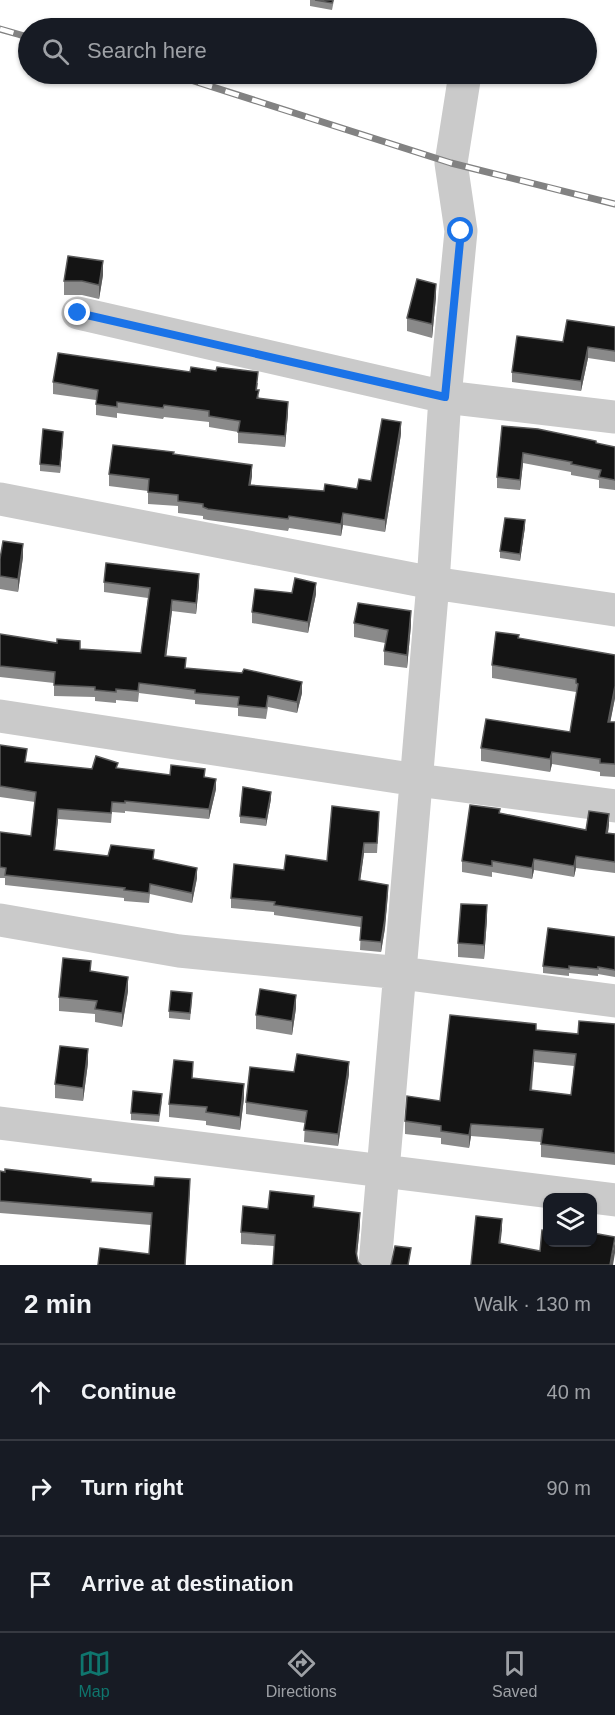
<!DOCTYPE html>
<meta charset="utf-8">
<style>
:root{--surface:#171b24;--page:#242831;--text:#f1f3f6;--muted:#9ea1a6;--line:#363941;--accent:#0f766e}
body{margin:0;font-family:Helvetica,sans-serif;background:var(--page);color:var(--text)}
.controls{position:absolute;right:18px;bottom:18px;display:grid;overflow:hidden;border-radius:12px;box-shadow:0 2px 4px #0004}
.controls button{width:54px;height:54px;display:grid;place-items:center;padding:0;border:0;border-bottom:2px solid var(--line);background:var(--surface);color:var(--text);font:30px sans-serif}
.stop{position:absolute;width:18px;height:18px;margin:-14px;border:4px solid #1a73e8;border-radius:50%;background:#fff}
.stop.end{background:#1a73e8;border-color:#fff;box-shadow:0 2px 6px #0008}
.list{margin:0;padding:0;list-style:none}
h2{display:flex;justify-content:space-between;align-items:center;height:78px;margin:0;padding:0 24px;font-size:26px}
h2 small{font-size:20px;font-weight:400;color:var(--muted)}
.list li{display:grid;grid-template-columns:39px 1fr auto;gap:18px;align-items:center;box-sizing:border-box;height:96px;padding:0 24px;border-top:2px solid var(--line)}
.list b{display:block;font-size:22px;white-space:nowrap}
.list em{font-size:20px;font-style:normal;color:var(--muted)}
.icon{flex:none;width:33px;height:33px;fill:none;stroke:currentColor;stroke-width:2;stroke-linecap:round;stroke-linejoin:round}
.map{position:relative;flex:none;width:615px;height:1265px;overflow:hidden}
.search{position:absolute;background:var(--surface);box-shadow:0 2px 4px #0004;left:18px;right:18px;top:18px;height:66px;display:flex;align-items:center;gap:15px;box-sizing:border-box;padding:0 21px;border-radius:33px;color:var(--muted);font-size:22px}
.sheet{height:366px;background:var(--surface)}
nav{display:flex;justify-content:space-around;align-items:center;box-sizing:border-box;height:84px;border-top:2px solid var(--line);background:var(--surface);font-size:16px;color:var(--muted)}
nav a{display:grid;justify-items:center;gap:3px}
nav .on{color:var(--accent)}
.map>svg:first-child{display:block}
.lines{fill:none;stroke-linecap:round;stroke-linejoin:round}
.minor{stroke:#cacaca;stroke-width:33}
.rail-casing{stroke:#828282;stroke-width:7}
.rail{stroke:#fff;stroke-width:4.5;stroke-dasharray:14;stroke-linecap:butt}
.wall{fill:#8a8a8a;fill-rule:evenodd}
.shaded-wall{fill:#5a5a5a}
.building{fill:#141414;stroke:#5a5a5a;stroke-width:1.5;fill-rule:evenodd}
.route{stroke:#1a73e8;stroke-width:8}
</style>
<div class="map">
<svg width="615" height="1265" viewBox="0 0 615 1265">
<rect width="100%" height="100%" fill="#fff"/>
<g class="lines">
<path class="minor" d="M78,313L445,397L615,417
M0,499L433,583L615,610
M0,716L417,780L615,806
M0,920L179,951L401,973L615,1001
M0,1123L615,1200
M375,1265L433,583L445,397L461,231L451,163L465,74"/>
<defs>
<path id="rail" d="M0,29L28,37
M172,74L451,163L615,204"/>
</defs>
<use href="#rail" class="rail-casing"/>
<use href="#rail" class="rail"/>
</g>
<path class="wall" d="M310,0H334L332,10L310,6Z
M103,275L99,299L82,295H64V281Z
M436,297L432,338L407,331V318Z
M615,327V362L588,358L581,391L512,382V372Z
M53,382L258,383L257,390L259,398L288,413L285,447L238,443V432L209,427V422L164,417L163,419L117,413V418L96,415V400L53,394Z
M502,426L615,447V490L599,488V480L571,475V472L523,463L520,490L497,488V477Z
M401,434L385,532L343,525L341,536L289,528L288,531L208,520L203,519V516L178,513V506L148,504V491L109,486V474L173,454L252,476L250,485L324,491L357,489L371,481Z
M63,439L60,473L40,471V464Z
M525,527L520,561L500,558V551Z
M23,557L18,592L0,589V559Z
M104,582L199,585L196,614L172,611L166,656L186,668L302,693L297,713L268,707L266,719L238,716V708L195,704V700L139,693L138,702L116,700V703L95,701V697L54,696V683L0,677V634L80,649L141,653L148,598L104,592Z
M292,593L316,594L308,633L252,623V612Z
M354,623L411,625L407,668L384,665V651L385,643L354,637Z
M519,638L615,655V698L610,722H615V777L600,776V772L552,764L550,772L481,761V748L570,732L576,696V692L492,678V665Z
M0,745L26,762L92,769L118,768L170,775L205,777L216,789L209,819L125,811V813L112,812L111,823L58,819L55,850L108,856L154,859L197,878L192,903L150,894L149,903L124,901V898L5,885V878H0V832L31,836L35,802L0,797Z
M271,799L266,826L240,823V816Z
M500,813L586,830L609,825L608,833L615,834V873L576,868L574,877L534,870L532,879L492,872V877L462,872V861Z
M379,822L377,853H364L360,880L388,895L385,928L381,952L360,950L361,927L274,915V912L231,908V898L284,870L327,861Z
M487,919L484,959L458,957V943Z
M615,937V977L598,974V976L569,973V976L543,973V966Z
M91,971L128,991L122,1027L95,1022V1014L59,1011V997Z
M192,1000L190,1020L169,1018V1011Z
M296,1008L292,1035L256,1029V1015Z
M615,1024V1165L541,1157V1142L471,1136L469,1148L441,1144V1138L405,1134V1121L440,1101L536,1030L578,1034ZM534,1062L574,1066L571,1095L532,1090Z
M88,1063L83,1101L55,1098V1084Z
M294,1072L349,1074L338,1146L304,1142L305,1123L246,1114V1102Z
M193,1078L244,1098L240,1130L206,1125V1121L169,1117V1104Z
M162,1101L159,1122L131,1120V1113Z
M0,1171L91,1182L190,1191L185,1265H98L149,1254L151,1225L0,1213Z
M314,1207L360,1225L357,1256L358,1262L274,1246L241,1244V1232L268,1209Z"/>
<path class="shaded-wall" d="M103,261V275L99,299V285Z
M436,284V297L432,338V324Z
M588,347V358L581,391V381Z
M288,402V413L285,447V436Z
M401,422V434L385,532V520Z
M63,432V439L60,473V466Z
M523,453V463L520,490V480Z
M252,465V476L249,497V485Z
M343,513V525L341,536V524Z
M525,520V527L520,561V554Z
M23,544V557L18,592V579Z
M199,574V585L196,614V603Z
M316,583V594L308,633V622Z
M172,600V611L165,667V656Z
M411,611V625L407,668V655Z
M302,682V693L297,713V702Z
M615,686V698L608,734V722Z
M552,752V764L550,772V759Z
M216,779V789L209,819V809Z
M271,792V799L266,826V819Z
M58,809V819L54,861V850Z
M609,814V825L606,844V833Z
M364,843V853L359,890V880Z
M576,856V868L574,877V866Z
M534,859V870L532,879V868Z
M197,868V878L192,903V893Z
M388,885L385,928L381,952V942Z
M487,905V919L484,959V945Z
M128,977V991L122,1027V1013Z
M296,995V1008L292,1035V1021Z
M88,1049V1063L83,1101V1088Z
M534,1050V1062L530,1102V1090Z
M349,1062V1074L338,1146V1134Z
M244,1084V1098L240,1130V1117Z
M471,1124V1136L469,1148V1135Z
M360,1213V1225L356,1264V1252Z
M502,1219V1230L499,1255V1243Z
M615,1241V1253L613,1265H610Z"/>
<path class="building" d="M315,0H333L332,3Z
M68,256L103,261L99,285L82,281H64Z
M417,279L436,284L432,324L407,318Z
M567,320L615,327V351L588,347L581,381L512,372L517,336L563,342Z
M58,353L190,372L191,367L216,371L217,367L258,372L256,390H259L257,398L288,402L285,436L238,432L240,421L209,416V411L164,405L163,408L117,402V407L96,404L98,390L53,382Z
M382,419L401,422L385,520L343,513L341,524L289,516L288,519L208,509L203,507V504L178,501V495L148,492L149,479L109,474L113,445L174,452L173,454L252,465L249,485L324,491L325,484L357,489L359,479L371,481Z
M502,426L538,429L596,441V443L615,447V480L599,477L601,470L571,464L572,462L523,453L520,480L497,477Z
M43,429L63,432L60,466L40,464Z
M505,518L525,520L520,554L500,551Z
M3,541L23,544L18,579L0,576V559Z
M106,563L199,574L196,603L172,600L165,656L186,658L185,668L242,673L244,669L302,682L297,702L268,696L266,708L238,705L239,697L195,693V690L139,683L138,691L116,689V692L95,690V687L54,685L55,672L0,666V634L57,643V639L80,641V649L141,653L150,588L104,582Z
M295,578L316,583L308,622L252,612L255,589L292,593Z
M358,603L411,611L407,655L384,651L388,630L354,623Z
M496,632L519,635L518,638L615,655V686L608,722H615V764L600,763V759L552,752L550,759L481,748L486,719L570,732L578,684L576,683V679L492,665Z
M0,745L27,749L25,762L92,769L96,756L118,763L116,768L170,775L171,765L205,769L204,777L216,779L209,809L125,801V803L112,802L111,813L58,809L54,850L108,856L111,845L154,850L153,859L197,868L192,893L150,884L149,893L124,890L125,888L5,875L6,868L0,867V832L31,836L36,792L0,786Z
M243,787L271,792L266,819L240,816Z
M470,805L500,809L499,813L586,830L589,811L609,814L606,833L615,834V862L576,856L574,866L534,859L532,868L492,861V866L462,861Z
M332,806L379,812L377,843H364L359,880L388,885L385,918L381,942L360,940L362,917L274,905L275,902L231,898L234,864L284,870L286,855L327,861Z
M461,904L487,905L484,945L458,943Z
M548,928L615,937V970L598,967V969L569,966V969L543,966Z
M63,958L91,961L90,971L128,977L122,1013L95,1009L97,1001L59,997Z
M260,989L296,995L292,1021L256,1015Z
M171,991L192,993L190,1013L169,1011Z
M450,1015L536,1024V1030L578,1034L579,1021L615,1024V1153L541,1144L543,1129L471,1124L469,1135L441,1131V1126L405,1121L407,1096L440,1101ZM534,1050L576,1054L571,1095L530,1090Z
M60,1046L88,1049L83,1088L55,1084Z
M297,1054L349,1062L338,1134L304,1130L307,1111L246,1102L250,1067L294,1072Z
M174,1060L193,1062L192,1078L244,1084L240,1117L206,1112L207,1107L169,1104Z
M133,1091L162,1094L159,1115L131,1113Z
M5,1169L91,1179V1182L154,1186L155,1177L190,1179L185,1265H98L100,1248L149,1254L152,1213L0,1201V1171L5,1172Z
M270,1191L314,1196L313,1207L360,1213L356,1252L358,1262L361,1265H273L275,1235L241,1232L243,1206L268,1209Z
M476,1216L502,1219L499,1243L540,1251L542,1230L548,1231V1242H592V1233L615,1237L610,1265H471Z
M395,1246L411,1248L408,1265H391Z"/>
<g class="lines">
<path class="route" d="M78,313L445,397L461,231"/>
</g>
</svg>
<div class="controls">
<button><svg class="icon" aria-label="layers" viewBox="0 0 24 24"><path d="M12 4l9 5-9 5-9-5zM3 14l9 5 9-5"/></svg></button>
</div>
<div class="stop" style="left:461px;top:231px"></div>
<div class="stop end" style="left:78px;top:313px"></div>
<div class="search"><svg class="icon" aria-label="search" viewBox="0 0 24 24"><circle cx="10" cy="10" r="6"/><path d="M15 15l6 6"/></svg>Search here</div>
</div>
<section class="sheet">
<h2>2 min<small>Walk · 130 m</small></h2>
<ul class="list">
<li><svg class="icon" aria-label="ahead" viewBox="0 0 24 24"><path d="M12 20V5M6 11l6-6 6 6"/></svg><div><b>Continue</b></div><em>40 m</em></li>
<li><svg class="icon" aria-label="right" viewBox="0 0 24 24"><path d="M7 20v-9h11M14 6l5 5-5 5"/></svg><div><b>Turn right</b></div><em>90 m</em></li>
<li><svg class="icon" aria-label="arrive" viewBox="0 0 24 24"><path d="M6 21V4h12l-3 4 3 4H6"/></svg><div><b>Arrive at destination</b></div></li>
</ul>
</section>
<nav>
<a class="on"><svg class="icon" aria-label="map" viewBox="0 0 24 24"><path d="M3 6l6-2 6 2 6-2v14l-6 2-6-2-6 2zM9 4v14M15 6v14"/></svg>Map</a>
<a><svg class="icon" aria-label="directions" viewBox="0 0 24 24"><path d="M12 3l9 9-9 9-9-9zM9 14v-3h6M13 9l2 2-2 2"/></svg>Directions</a>
<a><svg class="icon" aria-label="saved" viewBox="0 0 24 24"><path d="M7 4h10v16l-5-4-5 4z"/></svg>Saved</a>
</nav>
